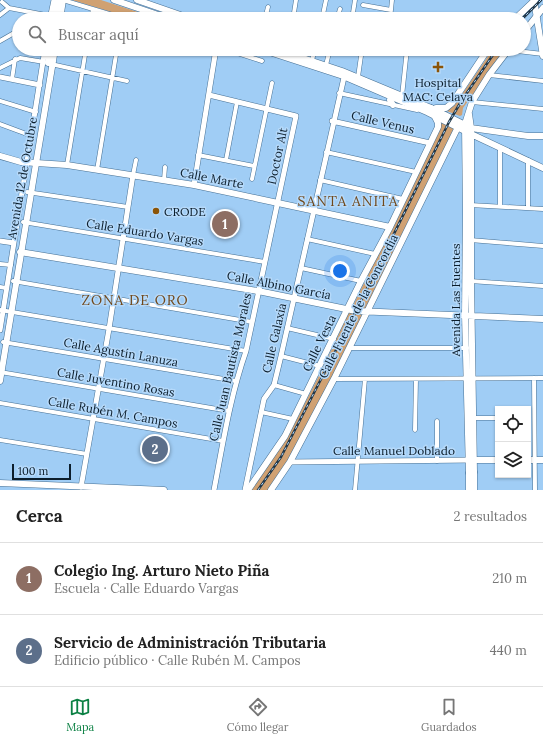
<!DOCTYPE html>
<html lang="es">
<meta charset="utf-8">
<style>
:root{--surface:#fff;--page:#f2f2f2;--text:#222;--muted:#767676;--line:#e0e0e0;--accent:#0b8043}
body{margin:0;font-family:Lora,serif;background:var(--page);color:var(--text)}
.controls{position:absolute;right:12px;bottom:12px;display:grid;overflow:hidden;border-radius:0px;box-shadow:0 1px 3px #0004}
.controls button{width:36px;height:36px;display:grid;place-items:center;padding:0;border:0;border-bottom:1px solid var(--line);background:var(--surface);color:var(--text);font:20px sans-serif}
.scale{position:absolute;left:12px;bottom:10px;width:59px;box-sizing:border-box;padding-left:4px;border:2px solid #0c1e2c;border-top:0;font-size:11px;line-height:14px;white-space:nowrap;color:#0c1e2c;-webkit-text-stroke:3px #b5d9fa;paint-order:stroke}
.you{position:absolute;left:340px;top:271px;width:14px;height:14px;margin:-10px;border:3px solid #fff;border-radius:50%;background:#1a73e8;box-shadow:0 0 0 6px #1a73e833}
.badge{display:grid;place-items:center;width:26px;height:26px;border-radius:50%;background:var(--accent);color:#fff;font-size:13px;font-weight:700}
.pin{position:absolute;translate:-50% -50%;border:2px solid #fff;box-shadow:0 1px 4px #0006}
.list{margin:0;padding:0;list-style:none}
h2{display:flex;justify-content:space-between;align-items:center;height:52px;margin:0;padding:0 16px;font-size:17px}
h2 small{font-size:13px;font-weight:400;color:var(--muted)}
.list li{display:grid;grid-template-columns:26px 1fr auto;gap:12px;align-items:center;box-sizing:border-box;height:72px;padding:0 16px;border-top:1px solid var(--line)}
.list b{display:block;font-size:15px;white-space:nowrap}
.list p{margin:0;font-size:13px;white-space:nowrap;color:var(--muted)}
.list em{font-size:13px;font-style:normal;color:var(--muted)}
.icon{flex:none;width:22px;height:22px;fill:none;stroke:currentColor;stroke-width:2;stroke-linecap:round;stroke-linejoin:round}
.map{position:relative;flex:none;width:543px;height:490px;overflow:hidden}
.search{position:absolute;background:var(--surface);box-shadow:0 1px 3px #0004;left:12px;right:12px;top:12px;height:44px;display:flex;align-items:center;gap:10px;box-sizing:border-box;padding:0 14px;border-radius:22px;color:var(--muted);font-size:15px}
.sheet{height:196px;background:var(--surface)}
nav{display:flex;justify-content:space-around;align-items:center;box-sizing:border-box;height:56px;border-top:1px solid var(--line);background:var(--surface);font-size:11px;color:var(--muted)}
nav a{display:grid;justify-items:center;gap:2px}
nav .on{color:var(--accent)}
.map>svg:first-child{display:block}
.green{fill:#d0a172}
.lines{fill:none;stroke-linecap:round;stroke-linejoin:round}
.minor-casing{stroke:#467094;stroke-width:5}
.tertiary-casing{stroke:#467094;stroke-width:6}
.secondary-casing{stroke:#467094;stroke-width:7}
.primary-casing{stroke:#467094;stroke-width:7}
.minor{stroke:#fff;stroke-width:4}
.tertiary{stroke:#fff;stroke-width:5}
.secondary{stroke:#fff;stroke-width:6}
.primary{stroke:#fff;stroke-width:6}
.rail-casing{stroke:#213748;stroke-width:2.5}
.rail{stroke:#b5d9fa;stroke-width:1;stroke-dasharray:3;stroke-linecap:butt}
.poi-dot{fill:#8b5407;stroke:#b5d9fa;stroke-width:1.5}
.labels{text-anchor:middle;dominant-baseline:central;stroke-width:3;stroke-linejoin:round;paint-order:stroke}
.poi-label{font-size:12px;fill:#0c1e2c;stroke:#b5d9fa}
.street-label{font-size:12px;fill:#0c1e2c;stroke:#b5d9fa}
.quarter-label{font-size:14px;letter-spacing:1px;fill:#70481b;stroke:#b5d9fa}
</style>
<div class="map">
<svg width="543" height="490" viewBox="0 0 543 490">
<rect width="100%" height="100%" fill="#a0cdf5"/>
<path class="green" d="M72,0H101L141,13L142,15L140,19H134Z
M493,49H506L463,108L462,115L460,116L444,110L454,106Z
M442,122L455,129L367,309L352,308Z
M349,312L366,314L288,462L269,490H250L288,436L324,366Z"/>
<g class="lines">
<defs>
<path id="minor" d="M63,0L126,19
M2,2L9,8L51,16
M363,5L391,10
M0,15L9,8
M322,16L334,19
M91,19L93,9
M145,19L147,11
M265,19L268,7
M293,19L296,0
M322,19L326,0
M337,19L340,9
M352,19L355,0
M390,19L392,0
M0,41L14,33L19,34
M225,49L262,61
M508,50L543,54
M312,60L315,49
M51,64L127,81
M326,65L330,49
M0,68L20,58L44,62
M489,75L543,81
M358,77L362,49
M12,79L15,59
M339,93L417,110
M402,96L407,49
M0,101L36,112
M472,102L543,109
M0,124L32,136
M500,148V206
M326,152L416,172
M198,155L254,166
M226,160L237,102
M528,160V208
M67,165L86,49
M97,170L117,49
M133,175L136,160
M252,179L272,83
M164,180L165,167
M320,180L403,199
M27,192L128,207
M470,205L543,209
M23,222L265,262
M307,239L375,254
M470,240L543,246
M0,264L11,265
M301,268L361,281
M13,281L252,322
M470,281L543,286
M0,287L6,288
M0,310L246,351
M287,328L334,339
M3,342L236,381
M349,348H467
M281,356L320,366
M0,372L229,411
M534,378L535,490
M334,379L543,378
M274,385L306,394
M0,403L223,441
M261,412L293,419
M472,418H498
M437,421V461
M415,430L416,379
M0,440L87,454
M355,490L365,379"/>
<path id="tertiary" d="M50,19L54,0
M0,77L40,85
M209,95L296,116L246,351C230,397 223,443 214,490
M332,121L430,143
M194,185L216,49
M0,241L14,243
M0,330L45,49
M290,462L473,460
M81,487L109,329L133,175
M245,490L264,399L274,385L281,356L345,73"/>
<path id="secondary" d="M515,19L535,0
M524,32L543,8
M393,105L390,100L394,94
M431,108L471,128L528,136H543
M436,108H446L452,103L488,49
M469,114L471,128V281L474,472
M471,134L543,168
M0,156L21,162L67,165L194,185L390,227
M20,252L258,291L356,311L543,319
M474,460H498
M528,460H543
M469,473L465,315L466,214L465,124L472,102L489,75L509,49
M0,483L164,490
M248,490L285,436L361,281L390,227L438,127V123L434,115
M271,490L290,462L334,379L458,127"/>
<path id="primary" d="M114,0L170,19
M137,0L192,19
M534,0L543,56
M55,19L58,0
M60,19L63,0
M260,49L343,76L427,112L471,134
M276,49L342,71L431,108
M48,63L50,49
M0,381L55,49
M474,472V490
M469,473V490"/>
</defs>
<use href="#minor" class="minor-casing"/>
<use href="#tertiary" class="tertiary-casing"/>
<use href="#secondary" class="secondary-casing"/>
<use href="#primary" class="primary-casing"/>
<use href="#minor" class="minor"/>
<use href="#tertiary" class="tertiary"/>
<use href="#secondary" class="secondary"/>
<use href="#primary" class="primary"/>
<defs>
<path id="rail" d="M522,19L541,0
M258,490L281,457L356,311L449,122L462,100L497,49"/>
</defs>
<use href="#rail" class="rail-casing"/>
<use href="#rail" class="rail"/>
</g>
<g class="poi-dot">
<path d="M436 61h4v4h4v4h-4v4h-4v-4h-4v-4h4z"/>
<circle cx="156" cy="211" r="4"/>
</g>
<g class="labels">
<g class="poi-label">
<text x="438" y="82">Hospital<tspan x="438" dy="14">MAC: Celaya</tspan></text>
<text x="164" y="211" text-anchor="start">CRODE</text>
</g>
<g class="street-label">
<text transform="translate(383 122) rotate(13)">Calle Venus</text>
<text transform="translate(277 156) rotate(-78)">Doctor Alt</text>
<text transform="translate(22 178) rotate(-80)">Avenida 12 de Octubre</text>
<text transform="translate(212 178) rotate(11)">Calle Marte</text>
<text transform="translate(145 232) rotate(9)">Calle Eduardo Vargas</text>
<text transform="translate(279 285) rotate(11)">Calle Albino García</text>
<text transform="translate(455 300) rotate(-90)">Avenida Las Fuentes</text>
<text transform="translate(358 306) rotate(-63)">Calle Fuente de la Concordia</text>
<text transform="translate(274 338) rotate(-77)">Calle Galaxia</text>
<text transform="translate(319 343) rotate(-64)">Calle Vesta</text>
<text transform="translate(121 352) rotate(10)">Calle Agustín Lanuza</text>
<text transform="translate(230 367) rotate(-77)">Calle Juan Bautista Morales</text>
<text transform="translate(116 382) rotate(10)">Calle Juventino Rosas</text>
<text transform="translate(113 412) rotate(10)">Calle Rubén M. Campos</text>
<text x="394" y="450">Calle Manuel Doblado</text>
</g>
<g class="quarter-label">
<text x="348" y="201">SANTA ANITA</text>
<text x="135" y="300">ZONA DE ORO</text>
</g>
</g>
</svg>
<div class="controls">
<button><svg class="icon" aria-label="locate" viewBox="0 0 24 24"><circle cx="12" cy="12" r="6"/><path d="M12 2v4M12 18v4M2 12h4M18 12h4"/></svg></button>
<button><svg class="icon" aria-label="layers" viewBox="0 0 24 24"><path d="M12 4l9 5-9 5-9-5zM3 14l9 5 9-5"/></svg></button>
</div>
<div class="scale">100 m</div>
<div class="you"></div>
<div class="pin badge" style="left:225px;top:224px;background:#8d6e63">1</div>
<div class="pin badge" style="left:155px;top:449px;background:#5c6f8a">2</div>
<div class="search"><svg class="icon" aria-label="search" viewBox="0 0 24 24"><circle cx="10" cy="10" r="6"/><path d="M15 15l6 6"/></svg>Buscar aquí</div>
</div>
<section class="sheet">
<h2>Cerca<small>2 resultados</small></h2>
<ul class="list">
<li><span class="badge" style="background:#8d6e63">1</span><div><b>Colegio Ing. Arturo Nieto Piña</b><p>Escuela · Calle Eduardo Vargas</p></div><em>210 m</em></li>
<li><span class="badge" style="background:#5c6f8a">2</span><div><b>Servicio de Administración Tributaria</b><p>Edificio público · Calle Rubén M. Campos</p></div><em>440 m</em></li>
</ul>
</section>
<nav>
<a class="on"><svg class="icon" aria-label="map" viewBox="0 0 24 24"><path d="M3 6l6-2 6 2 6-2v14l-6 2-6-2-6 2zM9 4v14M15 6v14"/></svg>Mapa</a>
<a><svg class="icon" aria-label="directions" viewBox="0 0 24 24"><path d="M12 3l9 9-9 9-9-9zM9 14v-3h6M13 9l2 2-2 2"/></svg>Cómo llegar</a>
<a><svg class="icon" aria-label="saved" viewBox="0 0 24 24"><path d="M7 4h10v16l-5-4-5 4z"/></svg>Guardados</a>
</nav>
